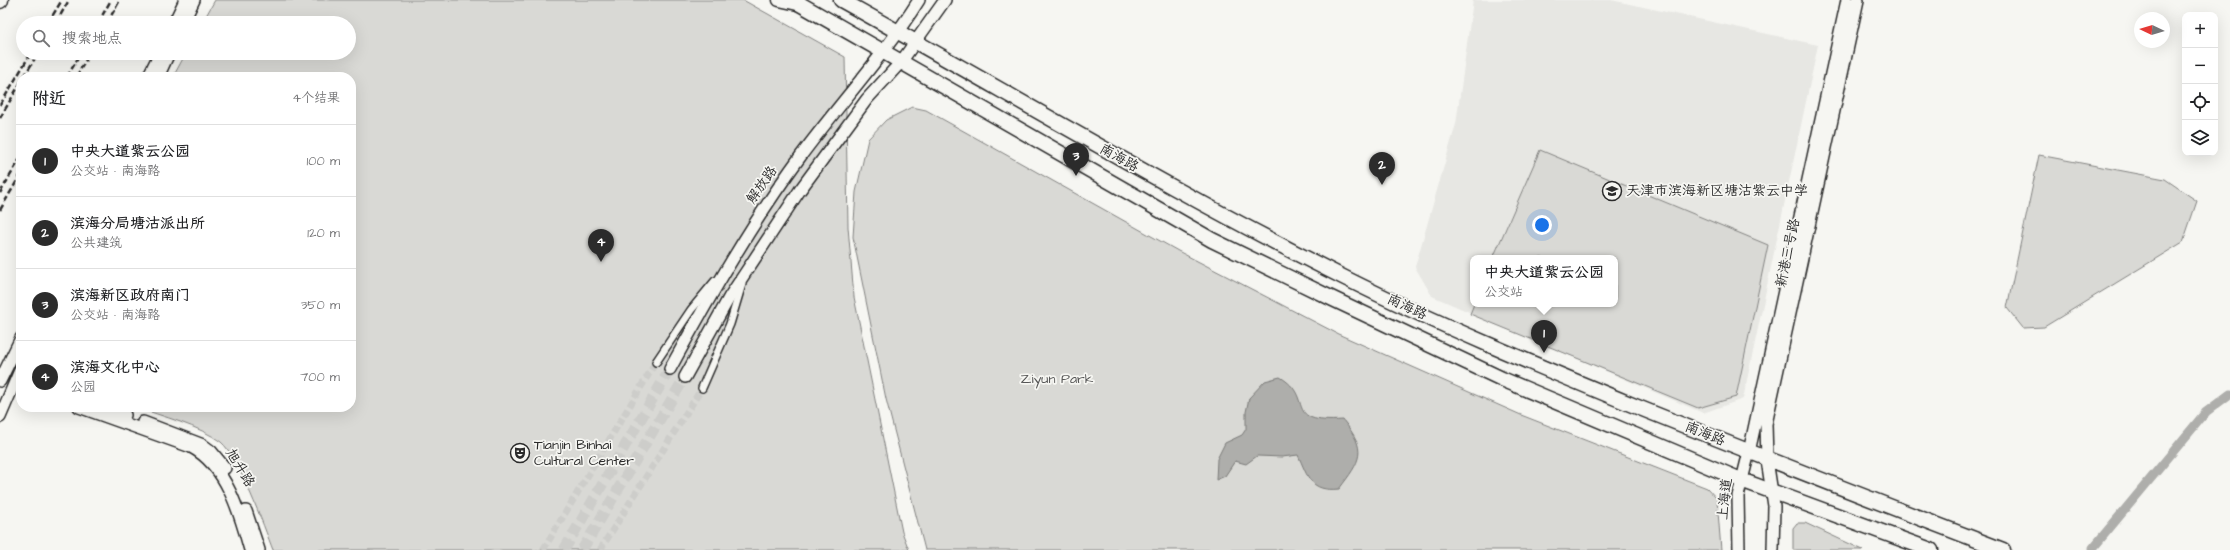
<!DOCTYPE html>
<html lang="zh">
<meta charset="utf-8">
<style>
:root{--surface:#fff;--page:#f6f6f6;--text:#202124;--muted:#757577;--line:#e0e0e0;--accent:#2b2b2b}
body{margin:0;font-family:"Architects Daughter","LXGW WenKai TC",sans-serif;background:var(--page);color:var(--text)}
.controls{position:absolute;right:12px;top:12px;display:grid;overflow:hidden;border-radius:8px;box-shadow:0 4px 16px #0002}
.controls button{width:36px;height:36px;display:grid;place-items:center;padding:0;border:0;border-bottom:1px solid var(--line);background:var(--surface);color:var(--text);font:20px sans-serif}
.compass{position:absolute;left:2134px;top:12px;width:36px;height:36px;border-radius:50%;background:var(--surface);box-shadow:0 4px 16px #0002;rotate:274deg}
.you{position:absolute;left:1542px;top:225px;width:14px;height:14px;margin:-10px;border:3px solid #fff;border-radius:50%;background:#1a73e8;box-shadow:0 0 0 6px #1a73e833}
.badge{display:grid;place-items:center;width:26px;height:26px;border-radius:50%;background:var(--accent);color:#fff;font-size:13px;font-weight:700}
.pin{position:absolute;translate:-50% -33px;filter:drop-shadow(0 1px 2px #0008)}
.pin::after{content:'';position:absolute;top:21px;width:14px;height:12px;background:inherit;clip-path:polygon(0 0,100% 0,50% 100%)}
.popup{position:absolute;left:1470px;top:255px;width:148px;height:52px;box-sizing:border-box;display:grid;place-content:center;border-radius:8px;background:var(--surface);filter:drop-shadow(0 1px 3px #0005);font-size:13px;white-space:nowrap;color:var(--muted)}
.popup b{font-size:15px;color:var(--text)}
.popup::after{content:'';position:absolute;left:50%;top:100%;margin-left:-8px;border:8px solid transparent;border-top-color:var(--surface)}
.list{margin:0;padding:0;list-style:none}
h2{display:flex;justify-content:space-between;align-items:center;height:52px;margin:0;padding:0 16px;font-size:17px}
h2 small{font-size:13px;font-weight:400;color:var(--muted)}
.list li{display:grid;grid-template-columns:26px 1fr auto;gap:12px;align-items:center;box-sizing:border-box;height:72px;padding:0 16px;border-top:1px solid var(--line)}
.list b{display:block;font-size:15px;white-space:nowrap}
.list p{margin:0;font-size:13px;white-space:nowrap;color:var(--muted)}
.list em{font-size:13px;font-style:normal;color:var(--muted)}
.icon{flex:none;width:22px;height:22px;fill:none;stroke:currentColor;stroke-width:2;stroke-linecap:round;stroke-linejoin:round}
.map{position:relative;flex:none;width:2230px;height:550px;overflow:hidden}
.search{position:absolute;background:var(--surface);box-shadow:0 4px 16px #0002;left:16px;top:16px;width:340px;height:44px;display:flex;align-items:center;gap:10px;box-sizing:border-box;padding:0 14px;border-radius:22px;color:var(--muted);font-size:15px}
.panel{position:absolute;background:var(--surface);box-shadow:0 4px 16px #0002;left:16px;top:72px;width:340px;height:340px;border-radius:16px}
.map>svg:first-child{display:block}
.built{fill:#e7e7e3;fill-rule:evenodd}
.green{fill:#d9d9d5;stroke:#828280}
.water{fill:#aeaeab;stroke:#7a7a78}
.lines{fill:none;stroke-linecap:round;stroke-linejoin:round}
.canal{stroke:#aeaeab;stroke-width:9}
.street-tunnel{stroke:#cdcdca;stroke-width:7;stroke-dasharray:7 3.5;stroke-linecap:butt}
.secondary-tunnel{stroke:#cdcdca;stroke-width:11;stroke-dasharray:11 5.5;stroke-linecap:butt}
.street-casing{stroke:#2b2b2b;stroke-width:10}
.secondary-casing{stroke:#2b2b2b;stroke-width:14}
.primary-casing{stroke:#2b2b2b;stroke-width:15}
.highway-casing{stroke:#2b2b2b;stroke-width:17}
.street{stroke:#f6f6f2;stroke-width:7}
.secondary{stroke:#f6f6f2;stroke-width:11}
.primary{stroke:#f6f6f2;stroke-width:12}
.highway{stroke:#f6f6f2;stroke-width:14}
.rail{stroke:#2b2b2b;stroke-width:2.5;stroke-dasharray:6 3;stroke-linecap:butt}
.labels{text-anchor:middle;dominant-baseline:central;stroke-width:3.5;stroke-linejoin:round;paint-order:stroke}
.street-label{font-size:14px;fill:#2b2b2b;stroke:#f6f6f2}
.poi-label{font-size:14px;fill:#2b2b2b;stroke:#f6f6f2;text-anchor:start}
.park-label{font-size:14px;fill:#565656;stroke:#f6f6f2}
</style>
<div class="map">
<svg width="2230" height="550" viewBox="0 0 2230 550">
<rect width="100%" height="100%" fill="#f6f6f2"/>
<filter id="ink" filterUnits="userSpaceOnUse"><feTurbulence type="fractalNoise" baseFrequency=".025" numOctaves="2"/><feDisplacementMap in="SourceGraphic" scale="8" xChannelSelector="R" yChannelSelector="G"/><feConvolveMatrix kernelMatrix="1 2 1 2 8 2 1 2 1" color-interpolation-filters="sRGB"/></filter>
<g filter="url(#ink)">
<path class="built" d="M1473,0H1611L1818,45L1743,399L1703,413L1432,296L1415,267L1456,124ZM1473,258H1615V304H1473Z"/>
<path class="green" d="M215,0H743L845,57L848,227L854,297L902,532L909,550H273C264,527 239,457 221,442C200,426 161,416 136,407H351V77H173L186,53H349V23H202Z
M912,107L926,110L1178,251L1338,334L1521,415L1707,488L1717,499L1721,550H925L886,399L853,237L856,192L868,139L886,120Z
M1540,150L1768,245L1736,397L1698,408L1470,314L1474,304H1615V258H1493Z
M2039,155L2165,179L2197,201L2183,242L2044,327L2023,328L2007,308Z
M1797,523H1805L1863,550H1793V528Z"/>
<path class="water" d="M1280,377C1316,398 1281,424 1343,420C1368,451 1361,460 1339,489C1310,492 1308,477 1298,455L1282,457L1257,456L1246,464L1235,461L1225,476L1216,480L1217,459L1225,443L1242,435L1246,429V412L1249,398L1265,381Z"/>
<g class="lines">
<path class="canal" d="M2093,548L2206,412L2230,394"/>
<path class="street-tunnel" d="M543,550L656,362
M600,550L702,388"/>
<path class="secondary-tunnel" d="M564,550L670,369
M582,550L685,377"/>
<defs>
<path id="street" d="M656,362L691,310L715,281
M702,388L730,324L742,284"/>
<path id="secondary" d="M174,23L185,0
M183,23L194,0
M148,77L160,53
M158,77L169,53
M670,369C710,296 751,224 800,157C839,104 884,56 919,0
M685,377L730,296L800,190L867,99L901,62L945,0
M0,381L21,338
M79,407L191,447C227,466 240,514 250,550
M103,407L125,415
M0,417L21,368
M143,422L203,445L211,451L225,468
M246,511L259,550
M1739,550L1738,496L1749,452L1847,0
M1773,550L1774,506L1767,460L1766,424L1858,0"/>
<path id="primary" d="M779,0L802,5"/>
<path id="highway" d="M793,0L1212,240L1333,299L1502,379L1741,480L1931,550
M841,0C1009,93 1173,192 1345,278C1439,325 1538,366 1635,406C1757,455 1880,503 2003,550
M0,1L1,0"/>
</defs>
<use href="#street" class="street-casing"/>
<use href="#secondary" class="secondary-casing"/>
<use href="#primary" class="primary-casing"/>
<use href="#highway" class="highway-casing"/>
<use href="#street" class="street"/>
<use href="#secondary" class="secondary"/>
<use href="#primary" class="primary"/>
<use href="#highway" class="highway"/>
<path class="rail" d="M48,23L62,0
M56,23L69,0
M98,23L111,0
M107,23L120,0
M24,77L38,53
M67,77L81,53
M76,77L90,53
M0,105L31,53
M0,118L21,82
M0,193L21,157
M0,210L21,174"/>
</g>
</g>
<defs>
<symbol id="school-ring" viewBox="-11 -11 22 22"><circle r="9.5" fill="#f6f6f2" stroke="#2b2b2b" stroke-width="1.5"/><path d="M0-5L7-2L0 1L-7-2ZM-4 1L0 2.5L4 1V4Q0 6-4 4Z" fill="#2b2b2b"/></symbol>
<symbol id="theatre-ring" viewBox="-11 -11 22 22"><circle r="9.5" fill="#f6f6f2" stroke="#2b2b2b" stroke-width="1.5"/><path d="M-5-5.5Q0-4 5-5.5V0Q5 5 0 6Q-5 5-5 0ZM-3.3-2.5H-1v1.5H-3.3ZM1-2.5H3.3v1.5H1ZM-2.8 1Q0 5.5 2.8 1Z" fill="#2b2b2b"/></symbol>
</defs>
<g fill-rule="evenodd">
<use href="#school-ring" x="1601" y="180" width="22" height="22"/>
<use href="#theatre-ring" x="509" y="442" width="22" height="22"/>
</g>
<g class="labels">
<g class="street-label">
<text transform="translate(1119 158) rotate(29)">南海路</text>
<text transform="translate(762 185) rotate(-55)">解放路</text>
<text transform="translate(1788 253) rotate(-78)">新港三号路</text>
<text transform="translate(1407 307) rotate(25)">南海路</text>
<text transform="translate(1705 434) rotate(22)">南海路</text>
<text transform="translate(240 468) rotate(59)">旭升路</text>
<text transform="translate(1725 499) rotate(-84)">上海道</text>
</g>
<g class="poi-label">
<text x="1626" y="191">天津市滨海新区塘沽紫云中学</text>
<text x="534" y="445">Tianjin Binhai<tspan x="534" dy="16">Cultural Center</tspan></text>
</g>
<g class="park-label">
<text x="1057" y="379">Ziyun Park</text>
</g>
</g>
</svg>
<div class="controls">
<button>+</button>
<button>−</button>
<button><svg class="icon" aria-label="locate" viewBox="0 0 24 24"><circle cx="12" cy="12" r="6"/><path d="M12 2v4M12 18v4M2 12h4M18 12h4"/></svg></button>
<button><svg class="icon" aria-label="layers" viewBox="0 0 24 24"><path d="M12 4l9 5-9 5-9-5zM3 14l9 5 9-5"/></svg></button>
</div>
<svg class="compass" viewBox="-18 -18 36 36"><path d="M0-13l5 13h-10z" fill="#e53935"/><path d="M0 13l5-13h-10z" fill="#757577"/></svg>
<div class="you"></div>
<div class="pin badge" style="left:1544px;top:353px">1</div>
<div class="popup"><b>中央大道紫云公园</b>公交站</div>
<div class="pin badge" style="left:1382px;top:185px">2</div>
<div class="pin badge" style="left:1076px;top:176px">3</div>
<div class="pin badge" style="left:601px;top:262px">4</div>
<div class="search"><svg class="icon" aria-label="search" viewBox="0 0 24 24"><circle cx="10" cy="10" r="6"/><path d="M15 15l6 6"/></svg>搜索地点</div>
<section class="panel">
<h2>附近<small>4个结果</small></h2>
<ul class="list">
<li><span class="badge">1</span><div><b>中央大道紫云公园</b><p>公交站 · 南海路</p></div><em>100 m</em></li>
<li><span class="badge">2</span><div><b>滨海分局塘沽派出所</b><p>公共建筑</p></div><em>120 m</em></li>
<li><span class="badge">3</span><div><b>滨海新区政府南门</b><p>公交站 · 南海路</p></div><em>350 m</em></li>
<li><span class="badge">4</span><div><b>滨海文化中心</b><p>公园</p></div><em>700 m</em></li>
</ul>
</section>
</div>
